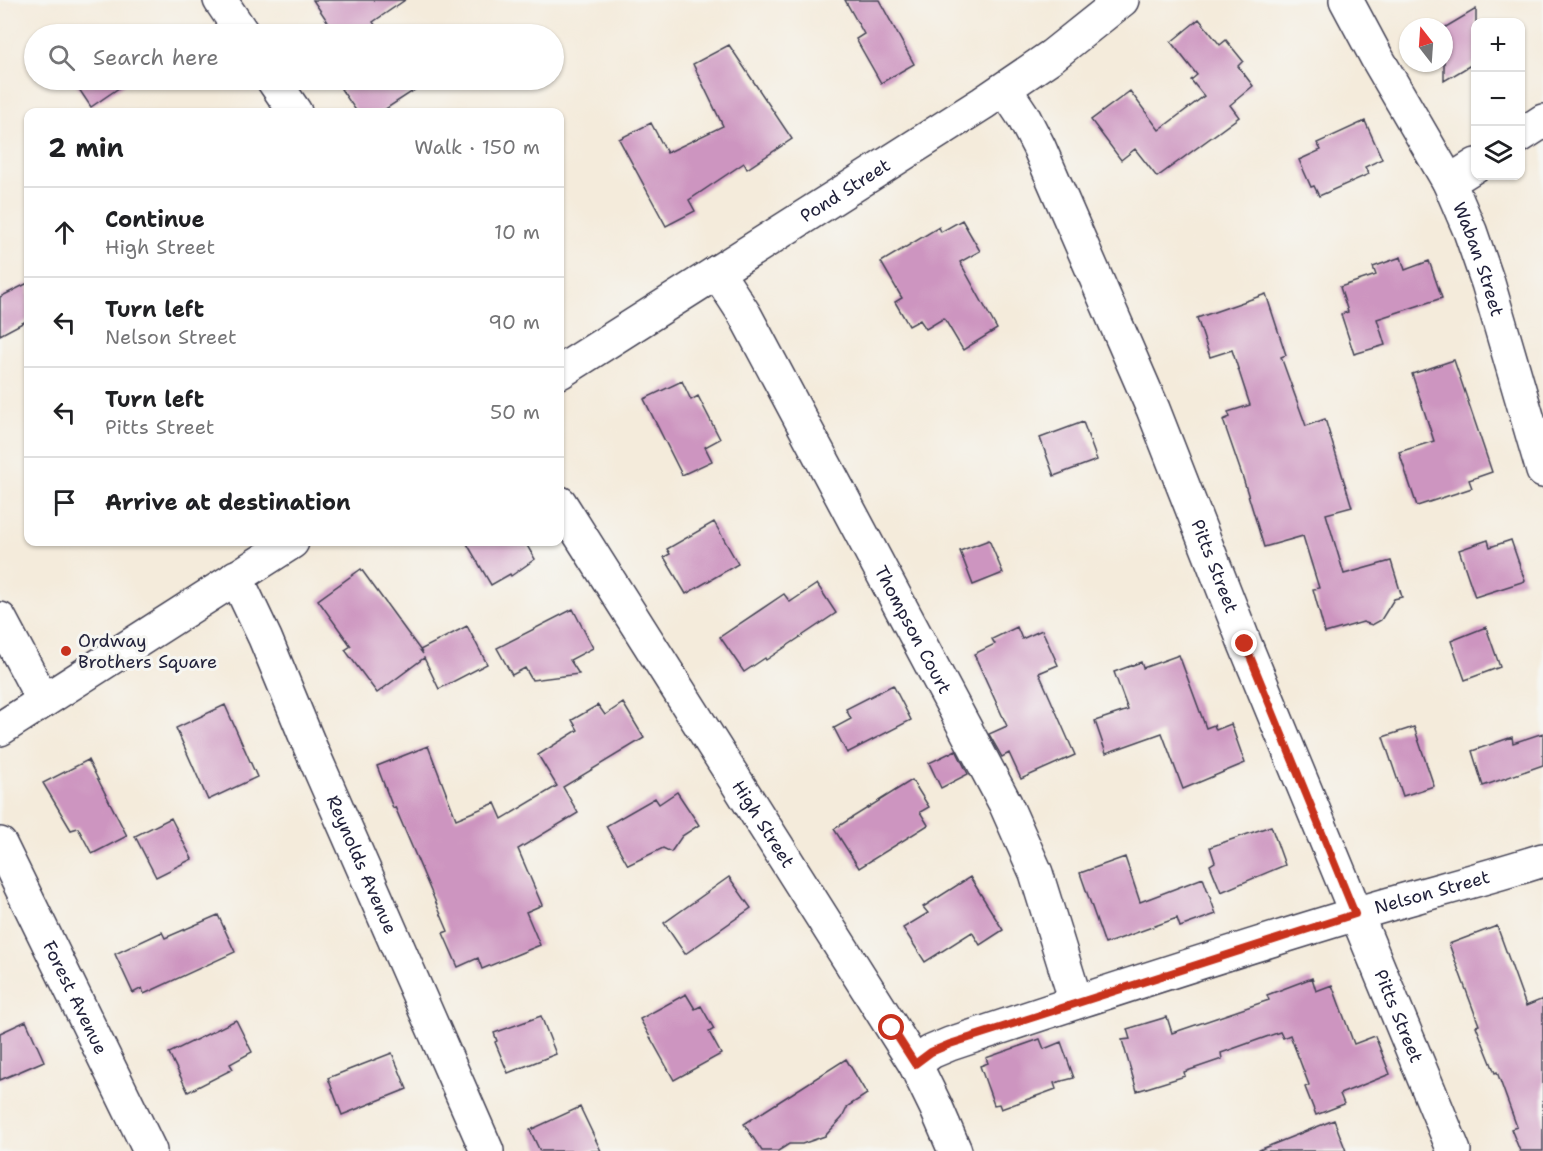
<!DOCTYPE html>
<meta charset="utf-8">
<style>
:root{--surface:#fff;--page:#f2f2f2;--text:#202124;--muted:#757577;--line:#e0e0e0}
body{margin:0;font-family:"Shantell Sans",sans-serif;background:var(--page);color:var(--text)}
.controls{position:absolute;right:18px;top:18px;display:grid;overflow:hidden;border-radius:12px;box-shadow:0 2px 4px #0004}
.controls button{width:54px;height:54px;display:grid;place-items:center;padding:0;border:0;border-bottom:2px solid var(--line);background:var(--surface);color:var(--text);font:30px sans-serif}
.compass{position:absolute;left:1399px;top:18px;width:54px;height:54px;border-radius:50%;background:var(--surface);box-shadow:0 2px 4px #0004;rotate:343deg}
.stop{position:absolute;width:18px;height:18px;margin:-14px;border:4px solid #c8321e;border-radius:50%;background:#fff}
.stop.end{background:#c8321e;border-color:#fff;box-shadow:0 2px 6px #0008}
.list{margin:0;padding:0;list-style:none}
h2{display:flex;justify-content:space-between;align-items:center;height:78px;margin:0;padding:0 24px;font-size:26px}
h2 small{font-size:20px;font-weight:400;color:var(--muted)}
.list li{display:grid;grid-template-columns:39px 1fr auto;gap:18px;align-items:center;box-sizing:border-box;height:90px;padding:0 24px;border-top:2px solid var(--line)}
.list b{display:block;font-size:22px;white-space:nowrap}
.list p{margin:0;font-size:20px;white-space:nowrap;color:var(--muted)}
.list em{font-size:20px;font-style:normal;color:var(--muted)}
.icon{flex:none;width:33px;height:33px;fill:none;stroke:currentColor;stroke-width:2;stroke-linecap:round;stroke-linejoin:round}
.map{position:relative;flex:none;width:1543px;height:1151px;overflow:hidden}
.search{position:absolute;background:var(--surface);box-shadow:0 2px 4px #0004;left:24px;top:24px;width:540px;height:66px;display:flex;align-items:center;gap:15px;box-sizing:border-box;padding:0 21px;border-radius:33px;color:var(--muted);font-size:22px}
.panel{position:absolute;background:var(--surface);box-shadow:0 2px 4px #0004;left:24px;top:108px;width:540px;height:438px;border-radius:12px}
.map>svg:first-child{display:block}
.building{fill:#cd95c0}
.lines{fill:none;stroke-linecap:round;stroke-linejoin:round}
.minor-casing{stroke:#424053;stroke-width:36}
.minor{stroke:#fff;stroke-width:33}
.route{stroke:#c8321e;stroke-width:8}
.poi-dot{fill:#c8321e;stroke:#f6f6f2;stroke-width:2}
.labels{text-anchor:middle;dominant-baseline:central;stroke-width:6;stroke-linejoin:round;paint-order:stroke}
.street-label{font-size:18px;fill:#22223b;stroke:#f6f6f2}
.poi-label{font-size:18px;fill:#22223b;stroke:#f6f6f2;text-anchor:start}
</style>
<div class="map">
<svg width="1543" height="1151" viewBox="0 0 1543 1151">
<rect width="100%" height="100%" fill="#f6f6f2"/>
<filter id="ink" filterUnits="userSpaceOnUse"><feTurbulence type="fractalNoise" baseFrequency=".0167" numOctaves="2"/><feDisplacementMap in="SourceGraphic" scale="12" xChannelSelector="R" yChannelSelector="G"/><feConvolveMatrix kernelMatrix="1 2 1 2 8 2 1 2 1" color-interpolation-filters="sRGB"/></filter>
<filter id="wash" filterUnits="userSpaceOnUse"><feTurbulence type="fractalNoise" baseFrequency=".008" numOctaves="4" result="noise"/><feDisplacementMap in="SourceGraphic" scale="24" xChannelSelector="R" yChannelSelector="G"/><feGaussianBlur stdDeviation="1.35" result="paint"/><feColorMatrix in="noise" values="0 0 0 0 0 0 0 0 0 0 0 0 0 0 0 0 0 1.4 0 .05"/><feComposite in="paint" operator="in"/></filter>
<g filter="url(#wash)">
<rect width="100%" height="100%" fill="#f4ebdb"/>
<g id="blocks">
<path class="building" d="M313,0H405L373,22L381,34H336Z
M845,0H879L914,64L881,83L856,39L864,34Z
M1476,9V62L1444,81V28Z
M1199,19L1220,45L1226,40L1243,61L1238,66L1253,86L1230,105L1239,117L1157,177L1135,149L1121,160L1091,120L1130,91L1159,130L1204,96L1191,80L1197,75L1171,42Z
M729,45L792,139L747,169L744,163L689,200L695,211L666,226L619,139L651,123L667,153L723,126L693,64Z
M73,80H128L129,81L91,107Z
M356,80H430L381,112H357L341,89Z
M1365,121L1382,159L1365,167L1369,174L1319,196L1314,186L1311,187L1299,160L1321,150L1317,143Z
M962,220L980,251L960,262L997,329L963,350L944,318L926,329L920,320L909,326L895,302L902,298L881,262L939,227L941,232Z
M1401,257L1405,270L1429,261L1442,298L1377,319L1385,345L1354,354L1341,314L1348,312L1340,287L1376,275L1373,267Z
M28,283V320L0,335V297Z
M1266,294L1286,355L1281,357L1306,426L1325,419L1352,507L1326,514L1344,574L1391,561L1402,597L1394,599L1381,620L1372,625L1363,622L1325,633L1313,589L1319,588L1303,536L1264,547L1243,478L1223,420L1230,417L1228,412L1250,405L1232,350L1210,357L1197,318Z
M1454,360L1492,472L1469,480L1472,488L1417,506L1399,452L1434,441L1412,374Z
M682,381L691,400L698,396L720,439L705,447L712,461L682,475L644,399Z
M1083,422L1097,460L1054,476L1040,438Z
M714,522L738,564L686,594L664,557L670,554L667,549Z
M989,540L1003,573L973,585L960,551Z
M1488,540L1490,547L1511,540L1525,581L1475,597L1459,550Z
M466,542H525L535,559L511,576L510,574L491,585Z
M361,569L423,654L420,650L467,626L487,664L439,689L424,658L377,693L345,650L351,646L318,600Z
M817,584L836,613L766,660L765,658L744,672L720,637L784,594L790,602Z
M573,609L593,648L570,660L579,674L532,680L525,668L512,675L497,648Z
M1017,627L1022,639L1042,630L1058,665L1039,673L1075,755L1021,779L1009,753L1002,757L989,734L1007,726L974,654L995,644L992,639Z
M1486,627L1500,667L1465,680L1451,641Z
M1179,655L1206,728L1214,725L1216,730L1231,724L1245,763L1183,789L1162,733L1106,753L1095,721L1128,710L1114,672L1141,662L1143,668Z
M893,685L911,720L847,753L834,728L851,719L846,709Z
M623,703L644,738L563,787L578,813L518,849L542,905L526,912L540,945L482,969L478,958L458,967L443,933L448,931L395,807L393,808L377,766L428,746L456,819L495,803L502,819L557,786L538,755L578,730L572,720L598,705L605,715Z
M225,705L257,777L208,800L176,728Z
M1414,727L1434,786L1403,796L1383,737Z
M1543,733V765L1483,786L1472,751L1512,737L1513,743Z
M956,750L968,774L941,788L929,763Z
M88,760L127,836L92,854L78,828L71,830L43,783Z
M912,780L929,807L920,812L928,825L859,868L834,829Z
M677,792L699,825L682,836L671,852L663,848L628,865L606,826L655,798L659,804Z
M171,818L192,859L156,877L135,836Z
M1271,826L1285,865L1221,892L1210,865L1215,862L1210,847Z
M1125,857L1140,902L1203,878L1216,914L1180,927L1177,918L1105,944L1080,873Z
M729,877L751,908L685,954L664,923Z
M970,877L1003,930L980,945L972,932L925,962L903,928L928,913L923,907Z
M218,915L235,952L144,994L142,988L133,993L115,954L162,932L165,938Z
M1497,926L1526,1006L1543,999V1151H1520L1511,1129L1517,1127L1497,1072L1495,1073L1476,1026L1479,1025L1449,944Z
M1312,978L1316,991L1332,985L1354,1044L1375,1036L1390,1074L1340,1094L1344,1104L1316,1115L1305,1087L1309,1085L1290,1035L1283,1038L1280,1032L1221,1053L1222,1059L1184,1072L1185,1076L1137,1091L1122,1040L1130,1039L1127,1029L1167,1017L1172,1033L1269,1000L1267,995Z
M686,994L695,1009L701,1006L714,1029L709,1032L721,1054L674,1080L640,1019Z
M541,1016L556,1054L508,1073L495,1042L497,1041L494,1033Z
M236,1020L252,1052L230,1064L233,1069L188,1092L169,1053Z
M26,1021L44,1061L0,1080V1033Z
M1040,1039L1044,1049L1061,1042L1074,1078L1054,1083L1056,1089L1001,1109L999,1104L994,1105L980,1066L988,1063L986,1058Z
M392,1053L407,1089L342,1115L328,1078Z
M846,1059L867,1094L848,1106L842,1118L825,1136L802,1144H789L778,1151H762L744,1124Z
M580,1107L601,1151H540L530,1130Z
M1334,1120L1346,1151H1259V1150Z"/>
</g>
</g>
<g filter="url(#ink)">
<use href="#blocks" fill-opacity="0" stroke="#424053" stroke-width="1.5"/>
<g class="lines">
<defs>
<g id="minor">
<path d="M220,0L243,34"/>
<path id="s1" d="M1346,0L1377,58L1449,182L1470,231L1488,283L1543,471"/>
<path d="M273,80L295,112"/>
<path id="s2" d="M1005,89L1023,116L1039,147L1153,409L1245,644L1454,1151"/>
<path d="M1520,136L1543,121"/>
<path d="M1449,182L1476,165"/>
<path id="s3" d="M717,272L745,315L1005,803L1036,873L1076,1002"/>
<path id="s4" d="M560,372L983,103L1052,56L1122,0"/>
<path id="s5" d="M560,503L915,1064L936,1107L955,1151"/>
<path id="s6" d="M236,577L265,638L308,742L487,1151"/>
<path d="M0,619L43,700"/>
<path d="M0,729L292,542"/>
<path id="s7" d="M0,844L150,1151"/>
<path id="s8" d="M915,1064L931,1052L950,1044C1085,999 1220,955 1356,914C1418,895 1481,880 1543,860"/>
</g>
</defs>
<use href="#minor" class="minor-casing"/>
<use href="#minor" class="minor"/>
</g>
</g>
<g class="lines" filter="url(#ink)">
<path class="route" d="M892,1028L915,1064L931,1052L950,1044L1355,914L1245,644"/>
</g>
<circle class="poi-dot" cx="66" cy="651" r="6"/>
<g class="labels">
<g class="street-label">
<text stroke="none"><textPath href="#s4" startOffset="338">Pond Street</textPath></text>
<text stroke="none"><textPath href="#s1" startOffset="292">Waban Street</textPath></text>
<text stroke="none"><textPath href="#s2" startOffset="522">Pitts Street</textPath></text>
<text stroke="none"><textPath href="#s3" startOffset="408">Thompson Court</textPath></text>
<text stroke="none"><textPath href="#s5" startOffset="380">High Street</textPath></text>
<text stroke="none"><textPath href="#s6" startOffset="314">Reynolds Avenue</textPath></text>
<text stroke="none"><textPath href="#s8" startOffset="546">Nelson Street</textPath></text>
<text stroke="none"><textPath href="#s7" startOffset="171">Forest Avenue</textPath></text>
<text stroke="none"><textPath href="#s2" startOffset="1008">Pitts Street</textPath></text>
</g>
<g class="poi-label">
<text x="78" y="641">Ordway<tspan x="78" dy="21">Brothers Square</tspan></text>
</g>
</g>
</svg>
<div class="controls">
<button>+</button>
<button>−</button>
<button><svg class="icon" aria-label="layers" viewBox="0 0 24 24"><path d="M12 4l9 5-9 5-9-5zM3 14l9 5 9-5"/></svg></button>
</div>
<svg class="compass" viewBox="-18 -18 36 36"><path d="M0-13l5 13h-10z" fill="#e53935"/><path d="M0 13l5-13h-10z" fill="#757577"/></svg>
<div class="stop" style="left:892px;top:1028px"></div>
<div class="stop end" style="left:1245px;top:644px"></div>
<div class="search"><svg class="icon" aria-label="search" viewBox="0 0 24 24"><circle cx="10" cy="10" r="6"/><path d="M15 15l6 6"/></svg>Search here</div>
<section class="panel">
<h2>2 min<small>Walk · 150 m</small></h2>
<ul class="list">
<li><svg class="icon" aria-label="ahead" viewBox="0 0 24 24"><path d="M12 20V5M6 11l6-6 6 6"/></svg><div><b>Continue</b><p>High Street</p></div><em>10 m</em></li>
<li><svg class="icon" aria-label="left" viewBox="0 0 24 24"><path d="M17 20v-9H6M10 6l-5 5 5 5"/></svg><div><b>Turn left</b><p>Nelson Street</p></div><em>90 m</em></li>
<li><svg class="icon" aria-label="left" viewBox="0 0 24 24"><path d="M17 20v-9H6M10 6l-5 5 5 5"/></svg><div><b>Turn left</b><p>Pitts Street</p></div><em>50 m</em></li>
<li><svg class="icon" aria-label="arrive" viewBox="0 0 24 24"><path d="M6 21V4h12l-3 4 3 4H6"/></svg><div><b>Arrive at destination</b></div></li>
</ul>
</section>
</div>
